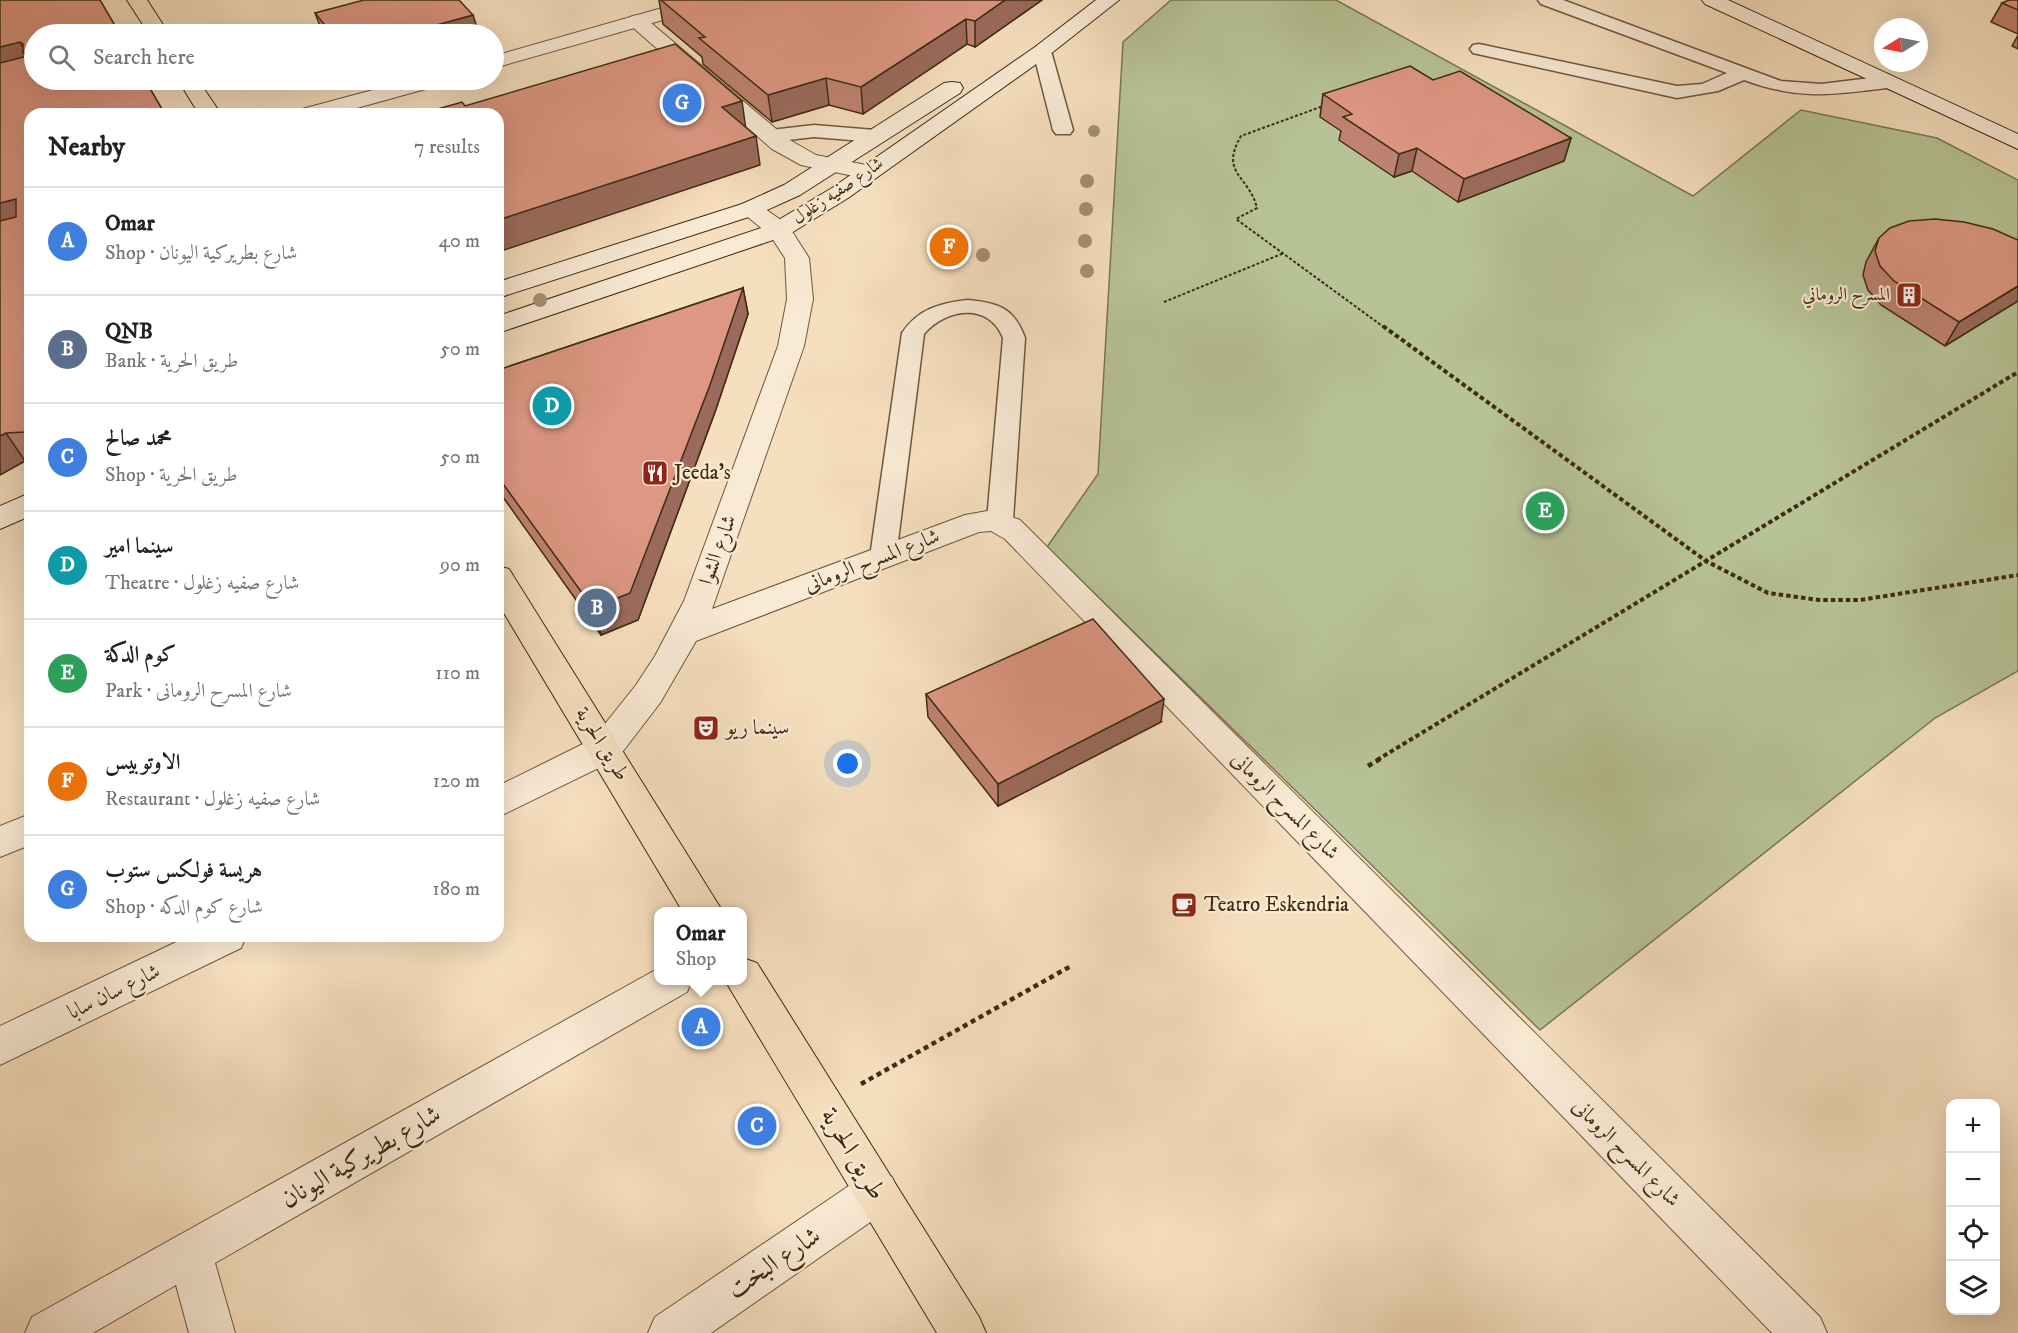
<!DOCTYPE html>
<meta charset="utf-8">
<style>
:root{--surface:#fff;--page:#f6f6f6;--text:#222;--muted:#767676;--line:#e0e0e0;--accent:#111827}
body{margin:0;font-family:"IM FELL DW Pica",Amiri,serif;background:var(--page);color:var(--text)}
.controls{position:absolute;right:18px;bottom:18px;display:grid;overflow:hidden;border-radius:12px;box-shadow:0 6px 24px #0002}
.controls button{width:54px;height:54px;display:grid;place-items:center;padding:0;border:0;border-bottom:2px solid var(--line);background:var(--surface);color:var(--text);font:30px sans-serif}
.compass{position:absolute;left:1874px;top:18px;width:54px;height:54px;border-radius:50%;background:var(--surface);box-shadow:0 6px 24px #0002;rotate:260deg}
.you{position:absolute;left:848px;top:764px;width:21px;height:21px;margin:-15px;border:4px solid #fff;border-radius:50%;background:#1a73e8;box-shadow:0 0 0 9px #1a73e833}
.badge{display:grid;place-items:center;width:39px;height:39px;border-radius:50%;background:var(--accent);color:#fff;font-size:20px;font-weight:700}
.pin{position:absolute;translate:-50% -50%;border:3px solid #fff;box-shadow:0 2px 6px #0006}
.popup{position:absolute;left:654px;top:907px;width:93px;height:78px;box-sizing:border-box;display:grid;place-content:center;border-radius:12px;background:var(--surface);filter:drop-shadow(0 2px 4px #0005);font-size:20px;white-space:nowrap;color:var(--muted)}
.popup b{font-size:22px;color:var(--text)}
.popup::after{content:'';position:absolute;left:50%;top:100%;margin-left:-12px;border:12px solid transparent;border-top-color:var(--surface)}
.list{margin:0;padding:0;list-style:none}
h2{display:flex;justify-content:space-between;align-items:center;height:78px;margin:0;padding:0 24px;font-size:26px}
h2 small{font-size:20px;font-weight:400;color:var(--muted)}
.list li{display:grid;grid-template-columns:39px 1fr auto;gap:18px;align-items:center;box-sizing:border-box;height:108px;padding:0 24px;border-top:2px solid var(--line)}
.list b{display:block;font-size:22px;white-space:nowrap}
.list p{margin:0;font-size:20px;white-space:nowrap;color:var(--muted)}
.list em{font-size:20px;font-style:normal;color:var(--muted)}
.icon{flex:none;width:33px;height:33px;fill:none;stroke:currentColor;stroke-width:2;stroke-linecap:round;stroke-linejoin:round}
.map{position:relative;flex:none;width:2018px;height:1333px;overflow:hidden}
.search{position:absolute;background:var(--surface);box-shadow:0 6px 24px #0002;left:24px;top:24px;width:480px;height:66px;display:flex;align-items:center;gap:15px;box-sizing:border-box;padding:0 21px;border-radius:33px;color:var(--muted);font-size:22px}
.panel{position:absolute;background:var(--surface);box-shadow:0 6px 24px #0002;left:24px;top:108px;width:480px;height:834px;border-radius:18px}
.map>svg:first-child{display:block}
.green{fill:#b7c396;stroke:#7a7754;stroke-width:1.5}
.lines{fill:none;stroke-linecap:round;stroke-linejoin:round}
.service-casing{stroke:#6c583d;stroke-width:3}
.minor-casing{stroke:#6c583d;stroke-width:2}
.tertiary-casing{stroke:#6c583d;stroke-width:2}
.secondary-casing{stroke:#3e2b12;stroke-width:2}
.primary-casing{stroke:#3e2b12;stroke-width:2}
.path-far2{stroke:#3e2b12;stroke-width:2;stroke-dasharray:3 2;stroke-linecap:butt}
.path-far1{stroke:#3e2b12;stroke-width:4;stroke-dasharray:4.5 3;stroke-linecap:butt}
.path{stroke:#3e2b12;stroke-width:4.5;stroke-dasharray:5 4;stroke-linecap:butt}
.service{fill:#f9ead5;fill-rule:evenodd}
.minor{fill:#f9ead5;fill-rule:evenodd}
.tertiary{fill:#f9ead5;fill-rule:evenodd}
.secondary{fill:#f9ead5;fill-rule:evenodd}
.primary{fill:#f6dfbf;fill-rule:evenodd}
.tree{fill:#a19172}
.wall{fill:#be8271;stroke:#3e2b12;stroke-width:1.5}
.shaded-wall{fill:#9b6a5c;stroke:#3e2b12;stroke-width:1.5}
.building{fill:#dd9783;stroke:#3e2b12;stroke-width:1.5}
.labels{text-anchor:middle;dominant-baseline:central;stroke-width:4.5;stroke-linejoin:round;paint-order:stroke}
.far-street-label{font-size:18px;fill:#3e2b12;stroke:#f9ead5}
.far-poi-label{font-size:18px;fill:#3e2b12;stroke:#f9ead5;text-anchor:end}
.poi-label{font-size:21px;fill:#3e2b12;stroke:#f9ead5;text-anchor:start}
.street-label{font-size:21px;fill:#3e2b12;stroke:#f9ead5}
.near-street-label{font-size:26px;fill:#3e2b12;stroke:#f9ead5}
</style>
<div class="map">
<svg width="2018" height="1333" viewBox="0 0 2018 1333">
<rect width="100%" height="100%" fill="#f6dfbf"/>
<filter id="stains"><feTurbulence type="fractalNoise" baseFrequency=".00333" numOctaves="4"/><feColorMatrix values="0 0 0 0 .2 0 0 0 0 .09 0 0 0 0 .02 0 0 0 .5 -.17"/></filter>
<radialGradient id="worn" r=".72"><stop offset=".6" stop-color="#630" stop-opacity="0"/><stop offset="1" stop-color="#630" stop-opacity=".3"/></radialGradient>
<path class="green" d="M1171,0H1336L1693,196L1801,110L1937,138L2018,180V671L1935,718L1540,1030L1047,547L1098,474L1123,42Z"/>
<g class="lines">
<defs>
<path id="service" d="M1538,0H1563L1781,81L1821,84L1887,76L1894,78L1896,82L1894,86L1887,88C1830,95 1799,100 1744,80L1718,91L1677,98L1473,53L1470,49L1473,45L1479,44L1677,86L1702,84L1727,73L1541,4Z
M1042,46L1048,47L1051,51L1073,130L1070,134H1056L1053,130L1033,51L1036,47Z
M814,125L875,130L882,132L885,136L882,140L875,142L814,137L771,142L764,140L761,136L764,132L771,130Z
M968,300C999,303 1014,308 1025,338L1013,520L1009,526L1000,529L991,526L987,520L1003,338C989,302 946,308 924,334L896,557L892,564L883,566L874,564L870,557L902,333C918,309 940,303 968,300Z"/>
<path id="minor" d="M637,15L644,17L788,139L816,155L876,167L880,172L876,177L868,179L801,165L772,149L630,25L627,21L630,17Z
M750,202L758,204L788,225L809,258L813,299L804,346L712,609L965,515L993,510L1020,520L1820,1317L1827,1333H1772L1005,539L991,531L979,532L696,641L660,703L617,759L498,817V786L593,739L636,685L655,656L684,601L778,346L787,299L785,258L770,235L738,209L742,204Z
M30,814V845L0,857V826Z
M189,936H246L241,948L0,1065V1026Z
M659,968V980H692L687,992L215,1263L235,1333H189L176,1285L93,1333H25L32,1317Z
M877,1170L892,1177L899,1192L892,1207L711,1333H648L655,1317L862,1177Z"/>
<path id="tertiary" d="M690,0H722L719,4L494,68V56Z
M410,80H443L440,85L335,114H299L302,109Z"/>
<path id="secondary" d="M1096,0H1119L1049,55L848,198L788,235L498,333V316L770,225L832,188L1035,47Z
M1702,0H1728L2018,134V149L1705,4Z
M952,82L960,83L963,88L960,93L800,195L758,214L498,298V282L742,204L784,185L944,83Z
M30,493V516L0,529V506Z"/>
<path id="primary" d="M127,0H147L169,34H149Z
M178,80H198L221,114H199Z
M498,566L509,569L723,912H683L498,603Z
M743,958L757,963L979,1317L986,1333H937L729,987L726,980H743Z"/>
</defs>
<use href="#service" class="service-casing"/>
<use href="#minor" class="minor-casing"/>
<use href="#tertiary" class="tertiary-casing"/>
<use href="#secondary" class="secondary-casing"/>
<use href="#primary" class="primary-casing"/>
<path class="path-far2" d="M1326,105L1241,136C1219,174 1249,175 1257,208L1236,219L1385,328
M1164,302L1284,253"/>
<path class="path-far1" d="M1383,326L1706,561L1768,593L1819,600H1860L2018,575
M1377,760L2018,372"/>
<path class="path" d="M1368,766L1380,759
M861,1084L1071,966"/>
<use href="#service" class="service"/>
<use href="#minor" class="minor"/>
<use href="#tertiary" class="tertiary"/>
<use href="#secondary" class="secondary"/>
<use href="#primary" class="primary"/>
</g>
<g class="tree">
<circle cx="1094" cy="131" r="6"/>
<circle cx="1087" cy="181" r="7"/>
<circle cx="1086" cy="209" r="7"/>
<circle cx="1085" cy="241" r="7"/>
<circle cx="983" cy="255" r="7"/>
<circle cx="1087" cy="271" r="7"/>
<circle cx="540" cy="300" r="7"/>
</g>
<path class="wall" d="M0,0H100L30,114V461H25L0,475Z
M659,0H1042L975,47L967,44L863,114L829,105L772,122L703,64L702,57L663,24Z
M2018,0V34L1991,22L2002,3Z
M315,13L479,34H323Z
M2018,35V49L2012,46Z
M1433,80L1571,138L1564,161L1458,202L1412,171L1394,177L1339,140L1341,131L1320,117L1323,94Z
M1879,238L2018,240L1945,346L1881,305L1868,290L1863,275L1866,262Z
M743,288L748,314L715,412L638,620L601,635L498,490V370Z
M926,694L1161,722L998,806L928,717Z"/>
<path class="shaded-wall" d="M1005,0H1042L975,47V21Z
M473,15L479,34H404Z
M966,19L967,44L863,114L861,87Z
M20,42L26,53L23,52L31,68L0,76V47Z
M826,78L829,105L772,122L768,95Z
M742,101L746,130L722,107Z
M756,136L760,165L498,252V220Z
M1571,138L1564,161L1458,202L1464,179Z
M1417,148L1412,171L1394,177L1399,154Z
M16,199L30,224L0,235V203Z
M2018,286V301L1945,346L1959,322Z
M743,288L748,314L715,412L638,620L601,635L593,608Z
M30,430V440L25,432Z
M6,433L25,461L0,475V436Z
M1164,699L1161,722L998,806V784Z"/>
<path class="building" d="M0,0H100L120,34H34V80H145L165,114H30V430L25,432L6,433L0,436V221L16,217V199L0,203V63L31,55L23,52V44L20,42L0,47Z
M364,0H459L473,15L404,34H332L315,13Z
M661,0H1005L975,21L966,19L861,87L826,78L768,95L699,38L705,37Z
M2009,0H2018V10L2002,3Z
M675,44L742,101L722,107L756,136L498,220V114H420L462,102L465,106Z
M1410,66L1433,80L1460,71L1571,138L1464,179L1417,148L1399,154L1343,117L1352,114L1323,94Z
M1935,219L1964,222L1993,229L2018,240V286L1959,322L1894,281L1880,266L1875,251L1879,238L1890,228L1909,221Z
M743,288L710,385L630,593L593,608L498,477V370Z
M1093,619L1164,699L998,784L926,694Z"/>
<defs>
<symbol id="building-square" viewBox="-11 -11 22 22"><rect x="-9" y="-9" width="18" height="18" rx="4" fill="#8f2418" stroke="#f9ead5"/><path d="M-4-6H4V6H1V3H-1V6H-4ZM-2.5-4.3h1.7v1.8h-1.7ZM.8-4.3h1.7v1.8H.8ZM-2.5-1h1.7V.8h-1.7ZM.8-1h1.7V.8H.8Z" fill="#fff"/></symbol>
<symbol id="restaurant-square" viewBox="-11 -11 22 22"><rect x="-9" y="-9" width="18" height="18" rx="4" fill="#8f2418" stroke="#f9ead5"/><path d="M-5-6h1v4h1v-4h1v4h1v-4h1v5L-1.5 .5V6h-2V.5L-5-1ZM5-6V6H3V1.5H1.5Q1.5-4 5-6Z" fill="#fff"/></symbol>
<symbol id="theatre-square" viewBox="-11 -11 22 22"><rect x="-9" y="-9" width="18" height="18" rx="4" fill="#8f2418" stroke="#f9ead5"/><path d="M-5-5.5Q0-4 5-5.5V0Q5 5 0 6Q-5 5-5 0ZM-3.3-2.5H-1v1.5H-3.3ZM1-2.5H3.3v1.5H1ZM-2.8 1Q0 5.5 2.8 1Z" fill="#fff"/></symbol>
<symbol id="cafe-square" viewBox="-11 -11 22 22"><rect x="-9" y="-9" width="18" height="18" rx="4" fill="#8f2418" stroke="#f9ead5"/><path d="M-5.5-4.5H6V0H3Q3 3.5 0 3.5H-2.5Q-5.5 3.5-5.5 0ZM3-3.2v2h1.7v-2ZM-6 4.5H4V6H-6Z" fill="#fff"/></symbol>
</defs>
<g fill-rule="evenodd">
<use href="#building-square" x="1894" y="280" width="30" height="30"/>
<use href="#restaurant-square" x="640" y="458" width="30" height="30"/>
<use href="#theatre-square" x="691" y="713" width="30" height="30"/>
<use href="#cafe-square" x="1169" y="890" width="30" height="30"/>
</g>
<g class="labels">
<g class="far-street-label">
<text transform="translate(838 191) rotate(-34)">شارع صفيه زغلول</text>
</g>
<g class="far-poi-label">
<text x="1890" y="295">المسرح الروماني</text>
</g>
<g class="poi-label">
<text x="674" y="473">Jeeda’s</text>
<text x="726" y="728">سينما ريو</text>
<text x="1204" y="905">Teatro Eskendria</text>
</g>
<g class="street-label">
<text transform="translate(718 550) rotate(-70)">شارع الشوا</text>
<text transform="translate(872 561) rotate(-21)">شارع المسرح الرومانى</text>
<text transform="translate(602 744) rotate(58)">طريق الحرية</text>
<text transform="translate(1285 806) rotate(45)">شارع المسرح الرومانى</text>
<text transform="translate(114 992) rotate(-26)">شارع سان سابا</text>
<text transform="translate(1626 1153) rotate(45)">شارع المسرح الرومانى</text>
</g>
<g class="near-street-label">
<text transform="translate(853 1154) rotate(59)">طريق الحرية</text>
<text transform="translate(361 1157) rotate(-30)">شارع بطريركية اليونان</text>
<text transform="translate(774 1263) rotate(-34)">شارع البخت</text>
</g>
</g>
<rect width="100%" height="100%" filter="url(#stains)"/>
<rect width="100%" height="100%" fill="url(#worn)"/>
</svg>
<div class="controls">
<button>+</button>
<button>−</button>
<button><svg class="icon" aria-label="locate" viewBox="0 0 24 24"><circle cx="12" cy="12" r="6"/><path d="M12 2v4M12 18v4M2 12h4M18 12h4"/></svg></button>
<button><svg class="icon" aria-label="layers" viewBox="0 0 24 24"><path d="M12 4l9 5-9 5-9-5zM3 14l9 5 9-5"/></svg></button>
</div>
<svg class="compass" viewBox="-18 -18 36 36"><path d="M0-13l5 13h-10z" fill="#e53935"/><path d="M0 13l5-13h-10z" fill="#767676"/></svg>
<div class="you"></div>
<div class="pin badge" style="left:701px;top:1027px;background:#3f7fe0">A</div>
<div class="popup"><b>Omar</b>Shop</div>
<div class="pin badge" style="left:597px;top:608px;background:#5c6f8a">B</div>
<div class="pin badge" style="left:757px;top:1126px;background:#3f7fe0">C</div>
<div class="pin badge" style="left:552px;top:406px;background:#0f9aa8">D</div>
<div class="pin badge" style="left:1545px;top:511px;background:#2e9e5b">E</div>
<div class="pin badge" style="left:949px;top:247px;background:#e8710a">F</div>
<div class="pin badge" style="left:682px;top:103px;background:#3f7fe0">G</div>
<div class="search"><svg class="icon" aria-label="search" viewBox="0 0 24 24"><circle cx="10" cy="10" r="6"/><path d="M15 15l6 6"/></svg>Search here</div>
<section class="panel">
<h2>Nearby<small>7 results</small></h2>
<ul class="list">
<li><span class="badge" style="background:#3f7fe0">A</span><div><b>Omar</b><p>Shop · شارع بطريركية اليونان</p></div><em>40 m</em></li>
<li><span class="badge" style="background:#5c6f8a">B</span><div><b>QNB</b><p>Bank · طريق الحرية</p></div><em>50 m</em></li>
<li><span class="badge" style="background:#3f7fe0">C</span><div><b>محمد صالح</b><p>Shop · طريق الحرية</p></div><em>50 m</em></li>
<li><span class="badge" style="background:#0f9aa8">D</span><div><b>سينما امير</b><p>Theatre · شارع صفيه زغلول</p></div><em>90 m</em></li>
<li><span class="badge" style="background:#2e9e5b">E</span><div><b>كوم الدكة</b><p>Park · شارع المسرح الرومانى</p></div><em>110 m</em></li>
<li><span class="badge" style="background:#e8710a">F</span><div><b>الاوتوبيس</b><p>Restaurant · شارع صفيه زغلول</p></div><em>120 m</em></li>
<li><span class="badge" style="background:#3f7fe0">G</span><div><b>هريسة فولكس ستوب</b><p>Shop · شارع كوم الدكه</p></div><em>180 m</em></li>
</ul>
</section>
</div>
